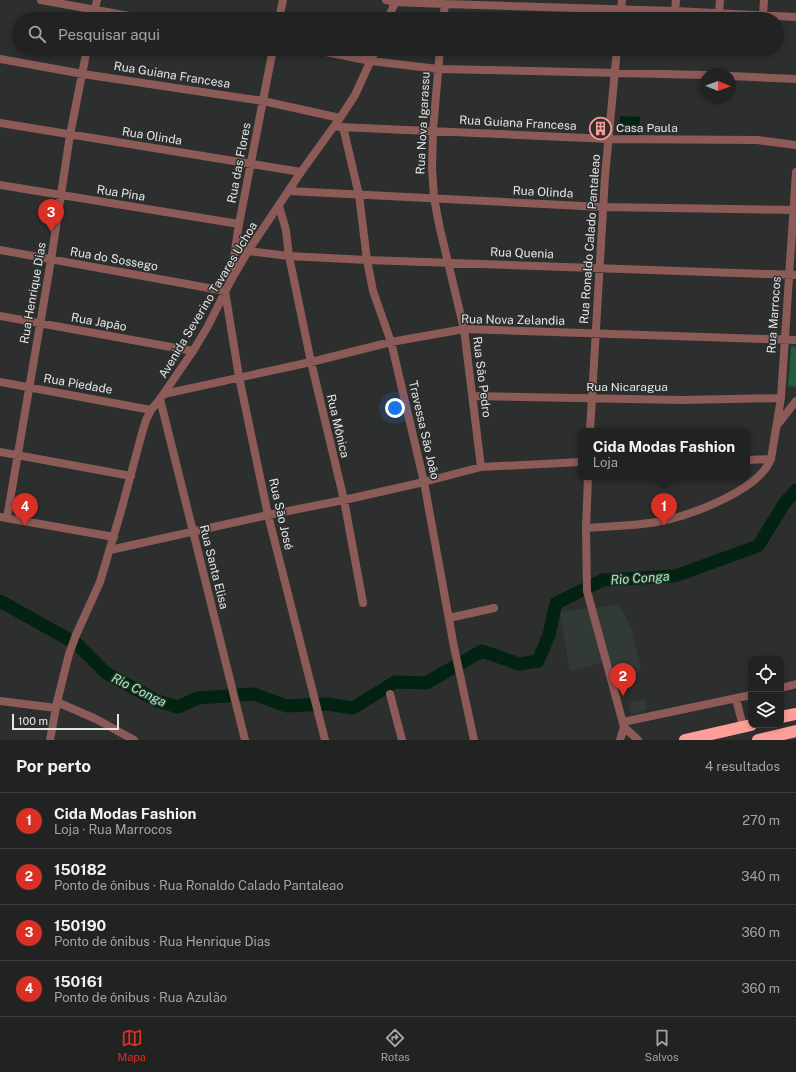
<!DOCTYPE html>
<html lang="pt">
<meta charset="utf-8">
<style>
:root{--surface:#212322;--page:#2d2f2f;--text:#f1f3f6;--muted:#a2a4a5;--line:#3e4040;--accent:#d93025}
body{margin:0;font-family:"Public Sans",sans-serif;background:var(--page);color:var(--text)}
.controls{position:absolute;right:12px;bottom:12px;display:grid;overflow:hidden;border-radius:8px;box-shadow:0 2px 6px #0003}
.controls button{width:36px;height:36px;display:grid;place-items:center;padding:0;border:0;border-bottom:1px solid var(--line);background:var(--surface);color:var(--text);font:20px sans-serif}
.compass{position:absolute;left:700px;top:68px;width:36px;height:36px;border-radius:50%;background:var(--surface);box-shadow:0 2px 6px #0003;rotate:91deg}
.scale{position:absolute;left:12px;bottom:10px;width:107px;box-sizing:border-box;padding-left:4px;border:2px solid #e3e5e4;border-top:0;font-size:11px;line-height:14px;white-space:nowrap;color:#e3e5e4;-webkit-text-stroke:3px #2c2f2d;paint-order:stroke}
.you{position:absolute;left:395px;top:408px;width:14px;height:14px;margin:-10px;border:3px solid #fff;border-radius:50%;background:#1a73e8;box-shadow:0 0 0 6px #1a73e833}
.badge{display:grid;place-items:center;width:26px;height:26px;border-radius:50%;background:var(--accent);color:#fff;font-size:13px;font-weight:700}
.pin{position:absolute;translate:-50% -33px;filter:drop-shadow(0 1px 2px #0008)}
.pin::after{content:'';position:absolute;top:21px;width:14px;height:12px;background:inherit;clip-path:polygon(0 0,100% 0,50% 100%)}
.popup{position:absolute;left:578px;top:428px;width:172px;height:52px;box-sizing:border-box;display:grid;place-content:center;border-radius:8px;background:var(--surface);filter:drop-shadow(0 1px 3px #0005);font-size:13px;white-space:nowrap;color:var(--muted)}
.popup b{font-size:15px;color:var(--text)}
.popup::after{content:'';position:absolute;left:50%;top:100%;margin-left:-8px;border:8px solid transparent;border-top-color:var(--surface)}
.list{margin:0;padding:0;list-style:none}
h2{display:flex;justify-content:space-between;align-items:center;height:52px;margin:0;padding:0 16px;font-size:17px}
h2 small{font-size:13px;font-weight:400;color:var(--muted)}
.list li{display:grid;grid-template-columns:26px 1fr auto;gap:12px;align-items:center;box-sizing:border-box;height:56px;padding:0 16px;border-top:1px solid var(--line)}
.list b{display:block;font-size:15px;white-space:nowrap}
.list p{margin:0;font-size:13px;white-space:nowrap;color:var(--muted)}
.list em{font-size:13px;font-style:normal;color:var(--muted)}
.icon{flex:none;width:22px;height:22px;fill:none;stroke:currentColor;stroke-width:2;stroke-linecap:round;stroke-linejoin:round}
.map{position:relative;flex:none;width:796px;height:740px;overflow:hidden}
.search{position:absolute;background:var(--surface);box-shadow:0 2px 6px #0003;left:12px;right:12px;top:12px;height:44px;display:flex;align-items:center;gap:10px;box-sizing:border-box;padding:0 14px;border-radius:22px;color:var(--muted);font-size:15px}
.sheet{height:276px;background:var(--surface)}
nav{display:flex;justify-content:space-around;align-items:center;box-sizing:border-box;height:56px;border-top:1px solid var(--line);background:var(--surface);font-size:11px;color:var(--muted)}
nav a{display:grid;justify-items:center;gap:2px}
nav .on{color:var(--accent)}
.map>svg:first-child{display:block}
.built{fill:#323a35}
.green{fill:#225c3a}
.water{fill:#022311}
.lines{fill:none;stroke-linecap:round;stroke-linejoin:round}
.river{stroke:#022311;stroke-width:13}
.street{stroke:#8c5b58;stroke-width:8}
.highway{stroke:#ff9e99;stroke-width:12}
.labels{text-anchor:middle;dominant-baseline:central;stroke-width:3;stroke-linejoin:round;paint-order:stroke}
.street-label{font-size:12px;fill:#e3e5e4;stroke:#2c2f2d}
.poi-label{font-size:12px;fill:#e3e5e4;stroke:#2c2f2d;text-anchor:start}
.water-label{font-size:13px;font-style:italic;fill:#97efb7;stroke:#2c2f2d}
</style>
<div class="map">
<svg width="796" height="740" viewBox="0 0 796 740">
<rect width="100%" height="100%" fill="#2c2f2d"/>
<path class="built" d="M619,605L632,629L641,671L632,675H628L604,662L570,671L559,612Z
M645,700L647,710L631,714L629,703Z"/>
<path class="green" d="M791,346L796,347V387L788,386Z"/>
<path class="water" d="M620,116L640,117L639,135L620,134Z"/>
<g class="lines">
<path class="river" d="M0,601L77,644L106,673L157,701L178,707L198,698L254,694L286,706L327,704L353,708L395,682L426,683L482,651L519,664L538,661L549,635L556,603L603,580L675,576L758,546L784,504L796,490"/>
<path class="street" d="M41,0L146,19
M386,0L395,2L445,4L675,11L796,17
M675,11L676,0
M719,13L720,0
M763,16L764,0
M93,19L97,0
M279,19L283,0
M388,19L396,0
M443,19L445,4
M620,19L622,0
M311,49L371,61L438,69L706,75
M440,49L433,130L432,168L434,198L440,229L464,329L481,467
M0,59L83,74L263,101L340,118
M730,76L796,79
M0,123L301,172
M339,127L609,139L757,140L796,145
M343,127L359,195L367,260L373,291L391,342L424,482L454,647L474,740
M0,185L239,224
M289,191L603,207L796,210
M279,206L286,230L289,256L311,362L344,500L363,603
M0,250L225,291L239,377L268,515L325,740
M248,251L289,256L367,260L796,275
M231,277L239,224L273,49
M0,316L193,351
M0,382L151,410
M164,394L311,362L391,342L464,329L796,340
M473,396L683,400L781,398
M160,399L245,740
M778,424L796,401
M590,431L605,176L617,49
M0,452L131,476
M747,460L771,459L781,398L796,172
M588,477L586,528L587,591L624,727
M0,517L114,537
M7,518L51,260L70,135L87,49
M586,528C609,526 634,526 656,522C690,516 758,491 771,459
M110,550L268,515L344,500L424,482L481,467L581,462
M449,618L494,608
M781,688L796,684
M390,694L402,740
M736,699L743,726
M0,701L56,708
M57,702L96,719L134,740
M623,722L751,695
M624,727L638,740
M50,740L57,702L69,654L76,635L100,582L121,511L142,433L146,420L151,410L160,399L193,351L208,326L230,282L248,251L301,172L340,118L355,95L376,49
M620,740L624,727"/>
<path class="highway" d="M781,717L796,714
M685,740L751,725
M758,740L796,731"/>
</g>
<defs>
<symbol id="building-ring" viewBox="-11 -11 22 22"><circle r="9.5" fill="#2c2f2d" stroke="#f59b97" stroke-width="1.5"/><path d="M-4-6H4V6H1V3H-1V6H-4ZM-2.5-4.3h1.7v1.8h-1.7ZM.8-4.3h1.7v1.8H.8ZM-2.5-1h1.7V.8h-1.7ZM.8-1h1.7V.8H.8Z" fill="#f59b97"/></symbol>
</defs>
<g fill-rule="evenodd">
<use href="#building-ring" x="588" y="116" width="25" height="25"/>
</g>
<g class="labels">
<g class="street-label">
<text transform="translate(172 75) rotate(9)">Rua Guiana Francesa</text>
<text transform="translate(423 123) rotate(-87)">Rua Nova Igarassu</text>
<text transform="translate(518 123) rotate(3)">Rua Guiana Francesa</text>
<text transform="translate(152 136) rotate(9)">Rua Olinda</text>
<text transform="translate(239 163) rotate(-79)">Rua das Flores</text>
<text transform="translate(543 192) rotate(3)">Rua Olinda</text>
<text transform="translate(121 193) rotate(9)">Rua Pina</text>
<text transform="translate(590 239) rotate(-86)">Rua Ronaldo Calado Pantaleao</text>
<text transform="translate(522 253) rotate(2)">Rua Quenia</text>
<text transform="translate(114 259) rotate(10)">Rua do Sossego</text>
<text transform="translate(33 293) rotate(-80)">Rua Henrique Dias</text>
<text transform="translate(208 300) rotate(-59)">Avenida Severino Tavares Uchoa</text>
<text transform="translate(774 315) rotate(-86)">Rua Marrocos</text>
<text transform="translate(513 320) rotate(1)">Rua Nova Zelandia</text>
<text transform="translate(99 322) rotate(10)">Rua Japão</text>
<text transform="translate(482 377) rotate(83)">Rua São Pedro</text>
<text transform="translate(78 384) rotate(10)">Rua Piedade</text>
<text x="627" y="387">Rua Nicaragua</text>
<text transform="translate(338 426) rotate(77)">Rua Mônica</text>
<text transform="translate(424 430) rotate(77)">Travessa São João</text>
<text transform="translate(281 514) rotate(77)">Rua São José</text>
<text transform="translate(214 567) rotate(76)">Rua Santa Elisa</text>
</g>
<g class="poi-label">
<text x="616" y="128">Casa Paula</text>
</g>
<g class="water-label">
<text transform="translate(640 578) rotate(-4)">Rio Conga</text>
<text transform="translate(139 690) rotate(26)">Rio Conga</text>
</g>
</g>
</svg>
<div class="controls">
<button><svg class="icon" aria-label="locate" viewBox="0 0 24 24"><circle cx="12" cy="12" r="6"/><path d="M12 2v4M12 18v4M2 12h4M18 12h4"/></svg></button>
<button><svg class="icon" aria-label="layers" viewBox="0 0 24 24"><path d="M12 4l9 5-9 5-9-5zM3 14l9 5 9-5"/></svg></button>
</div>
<svg class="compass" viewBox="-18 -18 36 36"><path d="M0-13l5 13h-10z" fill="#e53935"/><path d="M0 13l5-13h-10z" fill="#a2a4a5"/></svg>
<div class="scale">100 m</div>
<div class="you"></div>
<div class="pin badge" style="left:664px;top:526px">1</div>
<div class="popup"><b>Cida Modas Fashion</b>Loja</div>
<div class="pin badge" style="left:623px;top:696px">2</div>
<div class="pin badge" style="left:51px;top:232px">3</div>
<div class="pin badge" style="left:25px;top:526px">4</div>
<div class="search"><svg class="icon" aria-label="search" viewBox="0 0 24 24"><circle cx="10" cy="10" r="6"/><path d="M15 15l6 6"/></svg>Pesquisar aqui</div>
</div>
<section class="sheet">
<h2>Por perto<small>4 resultados</small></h2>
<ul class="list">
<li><span class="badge">1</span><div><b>Cida Modas Fashion</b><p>Loja · Rua Marrocos</p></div><em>270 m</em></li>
<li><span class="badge">2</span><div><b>150182</b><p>Ponto de ônibus · Rua Ronaldo Calado Pantaleao</p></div><em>340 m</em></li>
<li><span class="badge">3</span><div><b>150190</b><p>Ponto de ônibus · Rua Henrique Dias</p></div><em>360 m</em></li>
<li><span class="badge">4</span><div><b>150161</b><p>Ponto de ônibus · Rua Azulão</p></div><em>360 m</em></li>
</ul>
</section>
<nav>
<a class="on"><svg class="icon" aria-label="map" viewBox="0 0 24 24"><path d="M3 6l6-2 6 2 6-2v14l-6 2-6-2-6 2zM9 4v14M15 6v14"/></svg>Mapa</a>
<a><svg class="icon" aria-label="directions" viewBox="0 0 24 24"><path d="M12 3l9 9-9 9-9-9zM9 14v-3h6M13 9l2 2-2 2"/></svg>Rotas</a>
<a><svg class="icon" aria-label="saved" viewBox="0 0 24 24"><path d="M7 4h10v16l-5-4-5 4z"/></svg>Salvos</a>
</nav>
